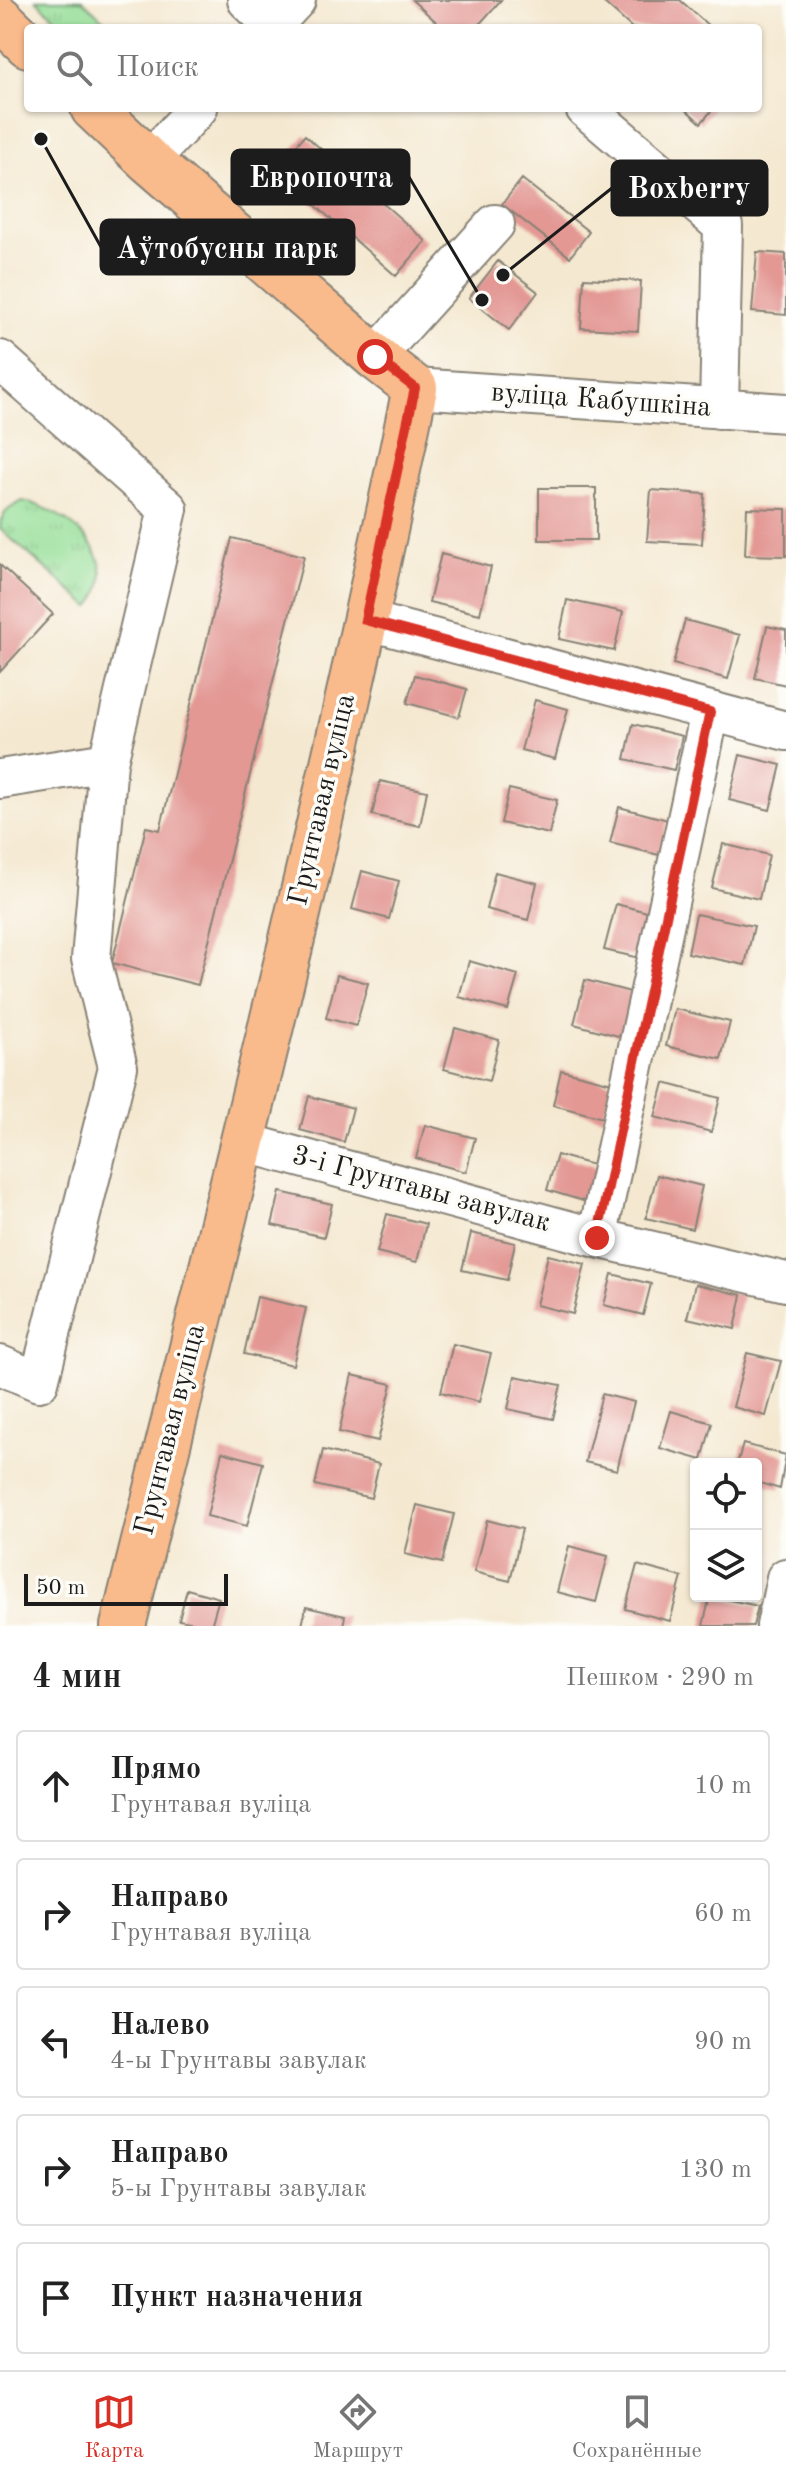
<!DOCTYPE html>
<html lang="ru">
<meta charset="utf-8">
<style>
:root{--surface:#fff;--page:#f2f2f2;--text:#222;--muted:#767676;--line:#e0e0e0;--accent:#d93025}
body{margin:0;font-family:"Old Standard TT",serif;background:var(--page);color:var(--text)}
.controls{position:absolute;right:24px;bottom:24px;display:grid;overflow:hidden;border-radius:8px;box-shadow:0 2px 6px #0004}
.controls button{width:72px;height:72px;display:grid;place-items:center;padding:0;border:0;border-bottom:2px solid var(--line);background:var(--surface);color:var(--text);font:40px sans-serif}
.scale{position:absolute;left:24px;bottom:20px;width:204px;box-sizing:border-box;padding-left:8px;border:4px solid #1c1c1c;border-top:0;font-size:22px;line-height:28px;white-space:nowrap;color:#1c1c1c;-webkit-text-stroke:6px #fdfcf7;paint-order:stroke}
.stop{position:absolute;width:24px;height:24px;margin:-18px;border:6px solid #d93025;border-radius:50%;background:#fff}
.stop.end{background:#d93025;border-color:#fff;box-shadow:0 2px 8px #0008}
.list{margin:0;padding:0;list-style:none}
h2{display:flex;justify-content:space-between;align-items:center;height:104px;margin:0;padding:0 32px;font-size:34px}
h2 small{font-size:26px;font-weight:400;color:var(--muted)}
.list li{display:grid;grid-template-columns:52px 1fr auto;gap:24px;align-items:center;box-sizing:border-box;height:112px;margin:0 16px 16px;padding:0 16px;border:2px solid var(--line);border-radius:8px}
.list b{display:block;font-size:30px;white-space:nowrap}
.list p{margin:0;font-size:26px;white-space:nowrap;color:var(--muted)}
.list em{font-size:26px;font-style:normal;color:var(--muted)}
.icon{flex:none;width:44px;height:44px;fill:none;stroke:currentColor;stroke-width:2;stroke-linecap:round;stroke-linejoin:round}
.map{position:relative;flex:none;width:786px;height:1626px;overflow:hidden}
.search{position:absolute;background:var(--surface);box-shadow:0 2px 6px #0004;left:24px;right:24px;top:24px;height:88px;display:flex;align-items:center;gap:20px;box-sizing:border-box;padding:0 28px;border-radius:8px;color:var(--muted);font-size:30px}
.sheet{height:744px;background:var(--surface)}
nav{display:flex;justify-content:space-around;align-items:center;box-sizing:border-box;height:112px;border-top:2px solid var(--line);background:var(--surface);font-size:22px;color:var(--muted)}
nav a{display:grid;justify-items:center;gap:4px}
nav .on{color:var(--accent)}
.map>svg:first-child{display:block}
.grass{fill:url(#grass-tufts);stroke:#597e5a;stroke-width:2}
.building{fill:#e39894}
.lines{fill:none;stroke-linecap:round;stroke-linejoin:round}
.minor-casing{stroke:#888276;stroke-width:42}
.major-casing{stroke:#888276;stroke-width:48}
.minor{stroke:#fff;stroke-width:38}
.major{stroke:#fabb8c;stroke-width:44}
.route{stroke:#d93025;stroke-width:10}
.labels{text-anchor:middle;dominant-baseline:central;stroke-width:7;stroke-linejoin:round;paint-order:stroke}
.street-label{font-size:28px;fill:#1c1c1c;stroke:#fdfcf7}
.leader{fill:none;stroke:#1c1c1c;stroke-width:3}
.callout-dot{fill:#1c1c1c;stroke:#fdfcf7;stroke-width:3}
.callout{fill:#1c1c1c;stroke:#1c1c1c;stroke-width:3}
.callout-label{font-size:30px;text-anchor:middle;font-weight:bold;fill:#fff}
</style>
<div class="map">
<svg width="786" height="1626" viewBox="0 0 786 1626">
<defs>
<pattern id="grass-tufts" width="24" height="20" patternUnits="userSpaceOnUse" patternTransform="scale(2)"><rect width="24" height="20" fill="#96df99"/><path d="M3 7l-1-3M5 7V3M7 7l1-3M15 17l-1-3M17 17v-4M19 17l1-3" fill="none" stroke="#81bf83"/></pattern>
</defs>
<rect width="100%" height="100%" fill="#fdfcf7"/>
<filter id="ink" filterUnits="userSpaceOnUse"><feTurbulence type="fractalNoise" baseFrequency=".0125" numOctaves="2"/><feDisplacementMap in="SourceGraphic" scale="16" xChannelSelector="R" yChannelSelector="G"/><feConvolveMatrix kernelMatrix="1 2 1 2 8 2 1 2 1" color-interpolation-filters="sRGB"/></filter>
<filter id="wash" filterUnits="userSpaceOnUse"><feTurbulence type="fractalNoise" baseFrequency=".006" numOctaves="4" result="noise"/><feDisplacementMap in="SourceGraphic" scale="32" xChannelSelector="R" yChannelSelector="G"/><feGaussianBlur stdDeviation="1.8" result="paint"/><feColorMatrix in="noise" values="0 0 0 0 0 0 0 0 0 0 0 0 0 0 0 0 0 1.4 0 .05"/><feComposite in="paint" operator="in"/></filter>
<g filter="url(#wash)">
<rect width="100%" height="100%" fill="#f4e8d0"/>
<path class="grass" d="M36,0H82L112,28H66Z
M23,501C67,510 128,560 90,607L0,529C0,512 10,508 23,501Z"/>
<g id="blocks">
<path class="building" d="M412,0H501L476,28H443Z
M601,0H680L711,28H632Z
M684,108H714L701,123Z
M305,135L426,241L396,276L275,170Z
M522,179L589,232L570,257L502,204Z
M757,252L786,254V315L752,312Z
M498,261L538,292L509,330L469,298Z
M584,278L641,281L638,331L581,328Z
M539,488H596V540H539Z
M651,490L705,494L702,544L647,541Z
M747,508L786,509V556L745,555Z
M232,538L304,556L198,985L112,963L146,827L160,830Z
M441,554L491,567L480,614L429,602Z
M0,565L53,614L0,672Z
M567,600L623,612L614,651L559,639Z
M685,620L740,635L728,679L673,664Z
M767,626L786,630V685L755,678Z
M415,675L467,689L459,717L407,703Z
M535,700L568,709L555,759L521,750Z
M633,724L682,736L674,770L625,759Z
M740,755L781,765L770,810L729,800Z
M380,781L427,791L420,826L372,815Z
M509,789L557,800L549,834L501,823Z
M619,807L668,820L659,855L610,843Z
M723,844L769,855L759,899L712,888Z
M362,871L399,881L389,919L352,909Z
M495,872L537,883L528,920L486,909Z
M616,904L651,913L640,958L604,950Z
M696,914L754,926L745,965L688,953Z
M469,961L518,975L508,1010L459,997Z
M337,975L368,983L356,1026L326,1018Z
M585,980L634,993L622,1037L574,1024Z
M675,1009L730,1022L721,1059L666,1046Z
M455,1028L499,1040L489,1081L444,1069Z
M561,1070L612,1083L603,1118L553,1105Z
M664,1083L720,1098L711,1132L655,1117Z
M309,1096L353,1108L344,1142L300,1130Z
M425,1125L475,1138L466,1172L416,1158Z
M557,1155L600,1167L590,1203L547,1190Z
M657,1175L702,1186L692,1229L646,1218Z
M280,1192L332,1204L324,1237L272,1225Z
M387,1214L426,1224L417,1262L377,1252Z
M471,1233L515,1243L507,1280L462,1270Z
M548,1255L585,1264L573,1314L536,1305Z
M612,1274L651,1284L643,1315L604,1305Z
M695,1284L742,1295L735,1329L687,1318Z
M257,1297L306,1308L293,1365L244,1354Z
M453,1344L491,1353L479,1402L441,1392Z
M747,1353L781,1361L766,1416L733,1407Z
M352,1375L392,1384L378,1441L339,1432Z
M515,1376L561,1385L553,1419L508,1409Z
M602,1394L634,1402L617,1470L585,1462Z
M671,1411L712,1423L702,1460L660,1448Z
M743,1444L786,1455L780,1489L756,1482V1464H737Z
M323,1450L379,1464L371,1498L315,1485Z
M222,1452L263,1463L247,1526L207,1516Z
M417,1505L454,1514L442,1563L405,1554Z
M487,1520L522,1529L510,1581L474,1572Z
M569,1546L608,1556L596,1602L557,1592Z
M637,1565L682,1577L670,1621L625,1609Z
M187,1589L219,1598L211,1626L179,1620Z
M710,1596L758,1606L753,1626H703Z
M306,1607L345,1616L343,1626H302Z"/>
</g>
</g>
<g filter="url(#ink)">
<use href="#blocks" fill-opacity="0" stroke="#888276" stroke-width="2"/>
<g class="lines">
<defs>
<path id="minor" d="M247,0L273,25
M270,28L296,0
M585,108L723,226L719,409
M149,161L198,108
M375,357L495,224
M0,360L168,509L108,762L91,959L118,1067L39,1382L0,1365
M415,388L786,413
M365,620L786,731
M0,779L108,762
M243,1142L597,1238L786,1282
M597,1238L710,712
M776,1626L786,1578"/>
<path id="major" d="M0,18L28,45
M93,108L149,161L375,357L415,388C330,803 225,1214 123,1626"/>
</defs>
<use href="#minor" class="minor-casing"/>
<use href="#major" class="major-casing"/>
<use href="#minor" class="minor"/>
<use href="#major" class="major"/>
</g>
</g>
<g class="lines" filter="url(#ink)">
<path class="route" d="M375,357L415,388L365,620L710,712L597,1238"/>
</g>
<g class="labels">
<g class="street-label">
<text transform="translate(601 401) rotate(4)">вуліца Кабушкіна</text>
<text transform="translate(323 800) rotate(-77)">Грунтавая вуліца</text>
<text transform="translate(421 1190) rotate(15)">3-і Грунтавы завулак</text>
<text transform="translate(171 1430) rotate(-76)">Грунтавая вуліца</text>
</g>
</g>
<path class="leader" d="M482 300L409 177M503 275L612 188M41 139L101 247"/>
<g class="callout-dot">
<circle cx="482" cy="300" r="8"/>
<circle cx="503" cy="275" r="8"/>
<circle cx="41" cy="139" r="8"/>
</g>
<g class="callout">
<rect x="232" y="150" width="177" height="54" rx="8"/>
<rect x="612" y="161" width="155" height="54" rx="8"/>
<rect x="101" y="220" width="253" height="54" rx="8"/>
</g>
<g class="callout-label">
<text x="321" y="187">Европочта</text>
<text x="689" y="198">Boxberry</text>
<text x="227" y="258">Аўтобусны парк</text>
</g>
</svg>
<div class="controls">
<button><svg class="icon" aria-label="locate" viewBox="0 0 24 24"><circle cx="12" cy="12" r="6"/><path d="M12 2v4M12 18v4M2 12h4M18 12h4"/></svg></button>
<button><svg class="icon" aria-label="layers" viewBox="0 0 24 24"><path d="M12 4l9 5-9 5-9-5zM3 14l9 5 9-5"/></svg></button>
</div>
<div class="scale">50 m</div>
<div class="stop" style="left:375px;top:357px"></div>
<div class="stop end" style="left:597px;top:1238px"></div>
<div class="search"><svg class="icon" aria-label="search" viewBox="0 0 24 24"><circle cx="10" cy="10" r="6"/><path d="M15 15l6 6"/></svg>Поиск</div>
</div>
<section class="sheet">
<h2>4 мин<small>Пешком · 290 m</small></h2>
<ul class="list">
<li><svg class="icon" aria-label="ahead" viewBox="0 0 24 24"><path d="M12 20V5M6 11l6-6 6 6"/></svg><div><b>Прямо</b><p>Грунтавая вуліца</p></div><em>10 m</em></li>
<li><svg class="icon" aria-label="right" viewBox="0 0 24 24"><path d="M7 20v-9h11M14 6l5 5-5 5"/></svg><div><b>Направо</b><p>Грунтавая вуліца</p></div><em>60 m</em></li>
<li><svg class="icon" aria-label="left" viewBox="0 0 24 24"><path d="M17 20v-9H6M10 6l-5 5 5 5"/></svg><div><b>Налево</b><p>4-ы Грунтавы завулак</p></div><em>90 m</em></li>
<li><svg class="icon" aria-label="right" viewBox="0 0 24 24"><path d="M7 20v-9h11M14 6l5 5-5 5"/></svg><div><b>Направо</b><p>5-ы Грунтавы завулак</p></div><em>130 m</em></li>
<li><svg class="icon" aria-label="arrive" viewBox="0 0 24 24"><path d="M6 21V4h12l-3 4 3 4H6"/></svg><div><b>Пункт назначения</b></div></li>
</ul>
</section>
<nav>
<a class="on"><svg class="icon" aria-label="map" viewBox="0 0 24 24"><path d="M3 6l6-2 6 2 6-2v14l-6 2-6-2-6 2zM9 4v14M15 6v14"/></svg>Карта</a>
<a><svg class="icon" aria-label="directions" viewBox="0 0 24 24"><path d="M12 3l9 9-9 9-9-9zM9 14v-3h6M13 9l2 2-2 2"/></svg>Маршрут</a>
<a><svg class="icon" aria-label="saved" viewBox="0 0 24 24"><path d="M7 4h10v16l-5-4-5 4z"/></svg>Сохранённые</a>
</nav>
